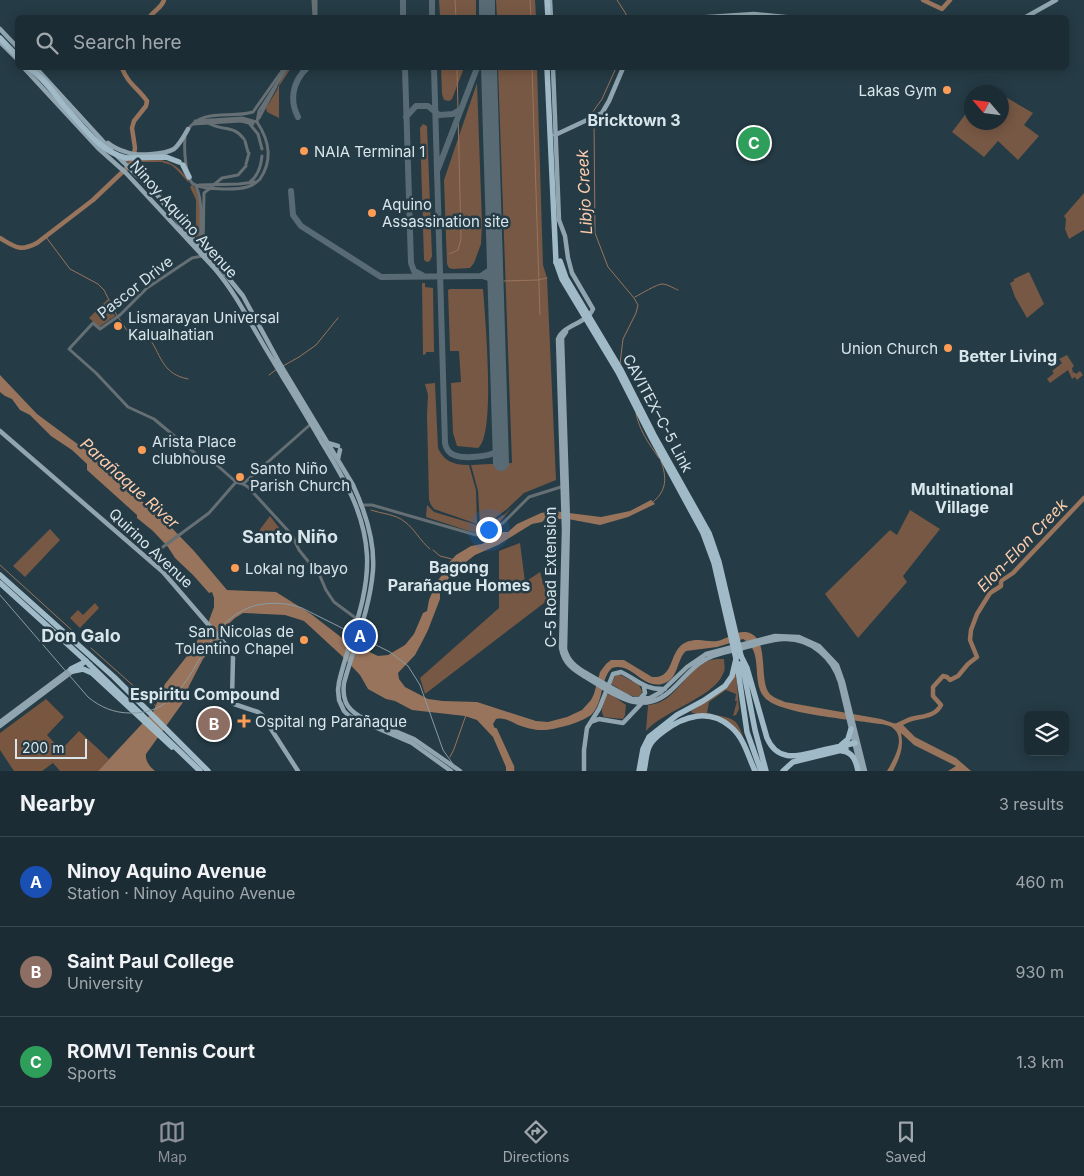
<!DOCTYPE html>
<meta charset="utf-8">
<style>
:root{--surface:#1c2c34;--page:#293840;--text:#f1f3f6;--muted:#a0a7ac;--line:#3a484f;--accent:#8c9099}
body{margin:0;font-family:Inter,sans-serif;background:var(--page);color:var(--text)}
.controls{position:absolute;right:15px;bottom:15px;display:grid;overflow:hidden;border-radius:8px;box-shadow:0 2px 12px #0003}
.controls button{width:45px;height:45px;display:grid;place-items:center;padding:0;border:0;border-bottom:1px solid var(--line);background:var(--surface);color:var(--text);font:25px sans-serif}
.compass{position:absolute;left:964px;top:85px;width:45px;height:45px;border-radius:50%;background:var(--surface);box-shadow:0 2px 12px #0003;rotate:298deg}
.scale{position:absolute;left:15px;bottom:12px;width:72px;box-sizing:border-box;padding-left:5px;border:2px solid #d8e6ec;border-top:0;font-size:14px;line-height:18px;white-space:nowrap;color:#d8e6ec;-webkit-text-stroke:4px #253b45;paint-order:stroke}
.you{position:absolute;left:488px;top:529px;width:18px;height:18px;margin:-12px;border:4px solid #fff;border-radius:50%;background:#1a73e8;box-shadow:0 0 0 8px #1a73e833}
.badge{display:grid;place-items:center;width:32px;height:32px;border-radius:50%;background:var(--accent);color:#fff;font-size:16px;font-weight:700}
.pin{position:absolute;translate:-50% -50%;border:2px solid #fff;box-shadow:0 1px 5px #0006}
.list{margin:0;padding:0;list-style:none}
h2{display:flex;justify-content:space-between;align-items:center;height:65px;margin:0;padding:0 20px;font-size:21px}
h2 small{font-size:16px;font-weight:400;color:var(--muted)}
.list li{display:grid;grid-template-columns:32px 1fr auto;gap:15px;align-items:center;box-sizing:border-box;height:90px;padding:0 20px;border-top:1px solid var(--line)}
.list b{display:block;font-size:19px;white-space:nowrap}
.list p{margin:0;font-size:16px;white-space:nowrap;color:var(--muted)}
.list em{font-size:16px;font-style:normal;color:var(--muted)}
.icon{flex:none;width:28px;height:28px;fill:none;stroke:currentColor;stroke-width:2;stroke-linecap:round;stroke-linejoin:round}
.map{position:relative;flex:none;width:1084px;height:771px;overflow:hidden}
.search{position:absolute;background:var(--surface);box-shadow:0 2px 12px #0003;left:15px;right:15px;top:15px;height:55px;display:flex;align-items:center;gap:12px;box-sizing:border-box;padding:0 18px;border-radius:8px;color:var(--muted);font-size:19px}
.sheet{height:335px;background:var(--surface)}
nav{display:flex;justify-content:space-around;align-items:center;box-sizing:border-box;height:70px;border-top:1px solid var(--line);background:var(--surface);font-size:14px;color:var(--muted)}
nav a{display:grid;justify-items:center;gap:2px}
nav .on{color:var(--accent)}
.map>svg:first-child{display:block}
.green{fill:#775844}
.forest{fill:#79563f}
.water{fill:#98745c}
.lines{fill:none;stroke-linecap:round;stroke-linejoin:round}
.stream{stroke:#98745c;stroke-width:1}
.river{stroke:#98745c;stroke-width:4.5}
.taxiway{stroke:#586b74;stroke-width:6}
.runway{stroke:#586b74;stroke-width:16}
.minor{stroke:#656f74;stroke-width:3}
.major{stroke:#90a5af;stroke-width:4.5}
.highway{stroke:#a0bac7;stroke-width:5.5}
.tram{stroke:#8a9ba3;stroke-width:1}
.minor-bridge{stroke:#656f74;stroke-width:3}
.major-bridge{stroke:#90a5af;stroke-width:4.5}
.highway-bridge{stroke:#a0bac7;stroke-width:5.5}
.poi-dot{fill:#fd9c55;stroke:#253b45;stroke-width:2}
.labels{text-anchor:middle;dominant-baseline:central;stroke-width:5;stroke-linejoin:round;paint-order:stroke}
.poi-label{font-size:15px;fill:#d8e6ec;stroke:#253b45;text-anchor:start}
.street-label{font-size:15px;fill:#d8e6ec;stroke:#253b45}
.neighbourhood-label{font-size:16px;font-weight:bold;fill:#d8e6ec;stroke:#253b45}
.water-label{font-size:16px;font-style:italic;fill:#fdccac;stroke:#253b45}
.quarter-label{font-size:18px;font-weight:bold;fill:#d8e6ec;stroke:#253b45}
</style>
<div class="map">
<svg width="1084" height="771" viewBox="0 0 1084 771">
<rect width="100%" height="100%" fill="#253b45"/>
<path class="green" d="M439,0H476V17H440Z
M496,0H535L536,17H497Z
M289,68H291L279,86V118L267,112L266,108L277,90L280,81Z
M441,68H464L452,99L449,101L444,100L442,94Z
M498,68H537L543,265L547,278L556,480L524,493L507,509L491,521L480,525L478,491L471,465L512,463Z
M477,83L482,223L481,244L474,263L470,268L453,269L449,268L447,264L444,180Z
M1002,95L1033,113L1024,125L1039,136L1018,160L998,141L984,157L952,132L971,107L972,122H1002Z
M423,124L427,126L432,256L430,261L427,262L424,260L420,128Z
M124,160C153,160 171,153 189,181L188,182L176,169L171,165L161,162H135L133,165L196,232V200L190,187L192,185C203,192 200,226 199,238L193,236L161,194Z
M1084,193V230L1069,239L1065,229L1066,219L1064,216Z
M1029,272L1044,304L1027,318L1015,297L1010,283L1014,281V279Z
M422,283H425V287L433,288L434,352H426V354L423,355Z
M450,289H483C485,315 496,436 478,448L457,446L453,433L451,383L461,382L459,351H450L448,290Z
M108,299L115,316L99,327L89,318Z
M1067,355L1074,366L1072,368L1073,373L1074,372L1076,374L1080,371L1083,375L1077,380L1075,377L1072,379L1068,370L1050,383L1047,379L1054,373L1052,371L1062,363L1059,359Z
M435,383L438,448C444,462 455,465 469,465L476,490L477,524L434,509L431,505L429,500L427,415L428,395L425,384Z
M427,505L434,512L481,526L490,523L505,514L512,507L500,522L475,533L426,517Z
M910,510L940,529L903,576L907,582L858,638L825,594L890,530L897,535Z
M270,516L283,533L275,542L259,535L258,532Z
M50,529L60,540L25,577L13,566Z
M520,543L525,582L540,572L548,600L425,694L420,678L499,608V551Z
M724,659C724,664 726,669 723,674C714,697 663,711 646,731L648,705C677,703 683,671 708,661C712,659 719,659 724,659Z
M736,671L739,709L736,715L733,716L737,701H735L736,694L726,690L709,702L707,713C736,720 736,715 746,745L736,729L705,715L692,713L691,711L729,685Z
M619,674L639,685L642,691L640,696C631,699 620,689 611,684L615,676Z
M607,694L612,695L626,705L625,715L623,719L604,717C599,710 604,701 607,694Z"/>
<path class="forest" d="M95,603L99,608L80,628L70,618L78,610L83,615Z
M46,699L64,717L47,735L61,750L79,731L109,759L98,771H60L53,763L42,771H14L0,750V733Z"/>
<path class="water" d="M0,375L37,414L95,457L116,478L168,524L194,551L227,590L276,592L311,614L346,641L378,656L388,655L405,645L414,634L423,613L427,611L429,600L437,581L444,573L448,564L456,555L471,546L482,544L503,532H508L517,524L541,513L553,511L601,517L630,511L651,500L655,504L628,517L600,525L568,519H545L542,522L532,524L498,545L475,555L453,572L444,585L440,592V599L428,630L422,642L415,655L398,673L399,679L405,687L428,699L443,701L477,702L536,721L548,722L567,717L582,710L591,700L594,694L600,672L606,664L611,660H624L652,677C680,679 664,640 698,640C705,640 710,642 717,641C727,639 735,631 746,632C771,636 758,678 769,693C773,698 779,699 785,702L881,719L896,724L903,725L915,737L956,758L971,771H948L956,766L914,745L901,733C904,748 900,757 893,771H887C893,761 906,739 894,729C889,724 879,724 872,723C849,719 780,714 765,698C750,682 765,651 743,639L717,647L686,651C676,660 679,680 662,684C642,689 632,662 612,668C600,679 604,701 592,714C584,722 552,731 540,730C535,730 527,728 521,726C512,723 506,717 496,719L493,724L512,771H506V767L493,737L477,720L465,716L412,710L395,701L386,699L368,689L360,675L342,656L304,621L285,615L243,613L235,618L221,631L218,641L203,659L189,686L184,701L146,754C145,761 150,767 155,771H98L153,712L165,684L187,656L207,626L214,607V598L212,592L209,593L193,575L175,558L168,547L153,531L137,518V515L87,470V464L72,450L51,436L30,415L20,410L12,399L5,396L0,392Z"/>
<g class="lines">
<path class="stream" d="M455,0L456,18
M530,0L531,18
M617,0L626,14V18
M532,68L540,315
M593,116L592,113L602,99L616,68
M594,120L595,233L608,267L634,298L638,305L636,313L623,339L620,364
M46,237L70,269L98,284L104,290L116,314L128,332L150,339C162,358 163,374 188,379
M449,254L458,250L461,239L457,68
M504,281L538,280L547,278
M635,297C641,294 657,284 662,284C667,284 673,288 678,290
M283,366L299,357L316,345L338,318
M269,375L277,369
M636,413C639,430 649,444 659,458
M653,502C667,490 667,478 661,461
M371,510C382,514 396,514 405,522C414,528 420,541 430,549
M433,550L440,556L452,559
M0,565L76,634
M91,648L156,706
M450,757L454,749L466,715"/>
<path class="river" d="M923,0L942,9L950,0
M149,18C154,10 161,9 164,0
M0,238C15,247 20,252 37,243L93,200L133,162L135,148L132,128L134,121L146,106L147,101C138,88 128,84 122,68
M895,726C901,724 905,721 911,719C922,716 935,717 941,705L933,696V687L943,676L947,677L950,680L958,676L968,664L977,657L970,640L971,630L977,614L990,593L1001,586V581L1013,573L1084,498
M495,730L512,767V771"/>
<path class="taxiway" d="M403,0V18
M432,0V18
M487,18V16
M405,68L411,263L414,271L422,275
M434,68L445,443C446,449 449,453 454,455C463,459 490,457 497,451L500,440
M298,117C289,100 293,81 307,68
M406,117L416,106H428L439,115L453,114L461,109
M438,169L477,68
M291,191L293,215L301,226L381,277L481,276L490,270L495,257
M482,276L492,279L495,287"/>
<path class="runway" d="M487,0V18
M489,68L501,463"/>
<path class="minor" d="M313,0L314,18
M316,0V17
M259,118L276,86
M195,121L242,118L257,122L259,111L287,68
M249,123L258,134L262,149
M193,124L241,121L253,124
M210,124C224,131 234,125 244,139
M187,131C201,107 231,119 253,112L284,68
M185,137C184,147 185,175 192,183C200,190 237,190 247,187C252,186 256,183 260,179
M245,141L248,152
M246,164L249,153
M250,182C258,176 261,166 262,156
M199,185L239,184L255,182
M196,186C203,202 201,223 200,241L196,242
M203,250L204,193L222,178L238,175L246,166
M202,256L192,258L147,288L120,315L100,329L93,323L69,349L96,373L128,407L154,419L196,454L218,466L236,482L243,484L248,487L292,535L299,550L320,576L326,590L334,602L357,619
M243,484L312,423
M360,505H372L476,535L503,523L529,497L564,486
M148,558L209,513L236,482"/>
<path class="major" d="M550,0L551,18
M693,18L754,14L795,18
M1024,18L1056,0
M0,29L18,48
M0,42L18,60
M24,68L98,148L126,173L215,269C238,296 253,329 272,359C288,386 305,413 321,441C343,477 365,512 367,556C369,599 349,640 339,682L338,690L339,700L344,711L349,716L412,743L451,771
M36,68L111,150
M553,68L559,220L565,236L568,258L572,273L593,309C587,324 564,324 558,339L564,530L561,648C564,663 572,669 584,676
M555,135L602,113L609,101L623,68
M108,143C113,147 119,150 126,152C136,156 164,155 174,149C180,144 184,136 188,129
M116,155L158,196L183,228L222,270L243,296L280,364L353,485C365,511 375,541 373,570C370,609 354,646 344,683C342,699 346,708 359,716L414,739L460,771
M566,332L562,338L568,522L565,649C568,661 576,667 586,673
M0,431L163,572L231,651L233,657L232,699L234,704L258,712L262,715L298,771
M328,443L338,446
M338,459L340,450
M612,688L632,699L650,698L661,692L687,667L706,654L775,636L799,637L819,646L837,665L843,682L865,771
M610,692C625,700 636,706 653,701C674,695 685,671 703,661C715,653 730,652 743,648C756,645 770,639 784,639C811,638 833,658 840,682L861,771
M640,699L645,693L644,687
M0,722L71,669
M591,722L599,719L623,723L641,704
M0,726L73,671
M584,771V750L587,728L599,709L613,674L621,672C638,680 644,690 665,689"/>
<path class="highway" d="M547,0L548,18
M0,38L18,57
M29,68C44,78 54,94 66,108
M547,68L556,262
M126,158L166,157L179,162
M183,165L189,177
M0,575L114,677L208,771
M0,583L86,661
M741,656L747,668L767,738C778,763 798,756 819,751C831,748 843,746 855,743
M737,663L747,732L761,771
M742,663L755,730L766,771
M90,665L200,771
M71,669L83,663
M73,671L83,669L92,673L172,747
M841,745L848,739L851,729
M842,751C853,752 856,761 858,771
M639,771L643,749L649,737L677,715L703,701L725,686L732,676L736,659
M644,771C646,762 646,752 650,745C653,739 659,735 664,731C684,716 709,708 731,727C744,738 748,756 755,771
M783,771L793,762L846,749"/>
<path class="tram" d="M0,595L88,697C100,707 114,713 130,713C200,715 192,622 257,605C273,602 288,603 302,608L390,652L408,666L420,685L443,750L458,771"/>
<path class="minor-bridge" d="M257,122C269,140 273,160 260,179"/>
<path class="major-bridge" d="M586,673L612,688
M584,676L610,692"/>
<path class="highway-bridge" d="M66,108C83,126 100,152 126,158
M560,261L566,278L621,370L654,435L709,533L719,562L741,656
M556,262L562,279L618,372L651,437L703,533L714,563L736,659
M86,661L90,665"/>
</g>
<g class="poi-dot">
<circle cx="947" cy="90" r="5"/>
<circle cx="304" cy="151" r="5"/>
<circle cx="372" cy="213" r="5"/>
<circle cx="118" cy="326" r="5"/>
<circle cx="948" cy="348" r="5"/>
<circle cx="142" cy="450" r="5"/>
<circle cx="240" cy="477" r="5"/>
<circle cx="235" cy="568" r="5"/>
<circle cx="304" cy="640" r="5"/>
<path d="M241.5 713.5h5v5h5v5h-5v5h-5v-5h-5v-5h5z"/>
</g>
<g class="labels">
<g class="poi-label">
<text x="937" y="90" text-anchor="end">Lakas Gym</text>
<text x="314" y="151">NAIA Terminal 1</text>
<text x="382" y="204">Aquino<tspan x="382" dy="17">Assassination site</tspan></text>
<text x="128" y="317">Lismarayan Universal<tspan x="128" dy="17">Kalualhatian</tspan></text>
<text x="938" y="348" text-anchor="end">Union Church</text>
<text x="152" y="441">Arista Place<tspan x="152" dy="17">clubhouse</tspan></text>
<text x="250" y="468">Santo Niño<tspan x="250" dy="17">Parish Church</tspan></text>
<text x="245" y="568">Lokal ng Ibayo</text>
<text x="294" y="631" text-anchor="end">San Nicolas de<tspan x="294" dy="17">Tolentino Chapel</tspan></text>
<text x="255" y="721">Ospital ng Parañaque</text>
</g>
<g class="street-label">
<text transform="translate(184 219) rotate(48)">Ninoy Aquino Avenue</text>
<text transform="translate(135 287) rotate(-38)">Pascor Drive</text>
<text transform="translate(658 413) rotate(62)">CAVITEX–C-5 Link</text>
<text transform="translate(151 548) rotate(43)">Quirino Avenue</text>
<text transform="translate(550 577) rotate(-90)">C-5 Road Extension</text>
</g>
<g class="neighbourhood-label">
<text x="634" y="120">Bricktown 3</text>
<text x="1008" y="356">Better Living</text>
<text x="962" y="489">Multinational<tspan x="962" dy="18">Village</tspan></text>
<text x="459" y="567">Bagong<tspan x="459" dy="18">Parañaque Homes</tspan></text>
<text x="205" y="694">Espiritu Compound</text>
</g>
<g class="water-label">
<text transform="translate(584 192) rotate(-93)">Libjo Creek</text>
<text transform="translate(130 483) rotate(42)">Parañaque River</text>
<text transform="translate(1022 545) rotate(-46)">Elon-Elon Creek</text>
</g>
<g class="quarter-label">
<text x="290" y="536">Santo Niño</text>
<text x="81" y="635">Don Galo</text>
</g>
</g>
</svg>
<div class="controls">
<button><svg class="icon" aria-label="layers" viewBox="0 0 24 24"><path d="M12 4l9 5-9 5-9-5zM3 14l9 5 9-5"/></svg></button>
</div>
<svg class="compass" viewBox="-18 -18 36 36"><path d="M0-13l5 13h-10z" fill="#e53935"/><path d="M0 13l5-13h-10z" fill="#a0a7ac"/></svg>
<div class="scale">200 m</div>
<div class="you"></div>
<div class="pin badge" style="left:360px;top:636px;background:#1a4fb4">A</div>
<div class="pin badge" style="left:214px;top:724px;background:#8d6e63">B</div>
<div class="pin badge" style="left:754px;top:143px;background:#2e9e5b">C</div>
<div class="search"><svg class="icon" aria-label="search" viewBox="0 0 24 24"><circle cx="10" cy="10" r="6"/><path d="M15 15l6 6"/></svg>Search here</div>
</div>
<section class="sheet">
<h2>Nearby<small>3 results</small></h2>
<ul class="list">
<li><span class="badge" style="background:#1a4fb4">A</span><div><b>Ninoy Aquino Avenue</b><p>Station · Ninoy Aquino Avenue</p></div><em>460 m</em></li>
<li><span class="badge" style="background:#8d6e63">B</span><div><b>Saint Paul College</b><p>University</p></div><em>930 m</em></li>
<li><span class="badge" style="background:#2e9e5b">C</span><div><b>ROMVI Tennis Court</b><p>Sports</p></div><em>1.3 km</em></li>
</ul>
</section>
<nav>
<a class="on"><svg class="icon" aria-label="map" viewBox="0 0 24 24"><path d="M3 6l6-2 6 2 6-2v14l-6 2-6-2-6 2zM9 4v14M15 6v14"/></svg>Map</a>
<a><svg class="icon" aria-label="directions" viewBox="0 0 24 24"><path d="M12 3l9 9-9 9-9-9zM9 14v-3h6M13 9l2 2-2 2"/></svg>Directions</a>
<a><svg class="icon" aria-label="saved" viewBox="0 0 24 24"><path d="M7 4h10v16l-5-4-5 4z"/></svg>Saved</a>
</nav>
